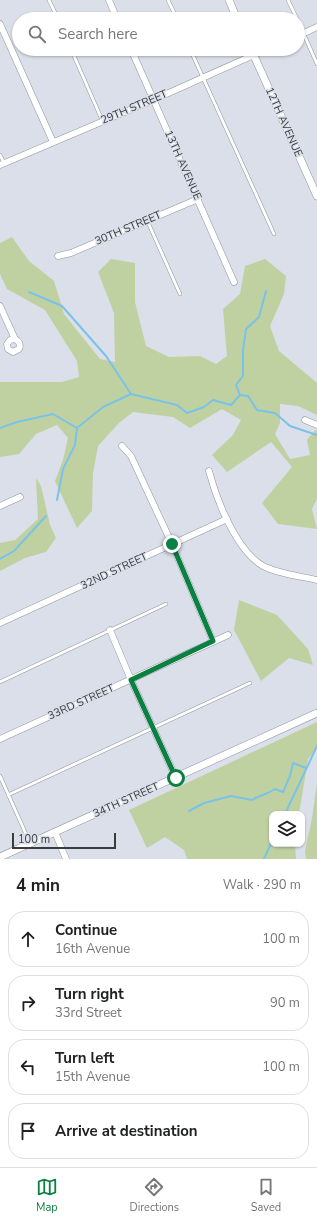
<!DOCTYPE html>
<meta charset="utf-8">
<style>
:root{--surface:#fff;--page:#f2f2f2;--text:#202124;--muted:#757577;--line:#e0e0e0;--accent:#0b8043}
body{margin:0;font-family:"Nunito Sans",sans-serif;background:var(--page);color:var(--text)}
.controls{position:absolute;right:12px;bottom:12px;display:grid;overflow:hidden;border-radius:8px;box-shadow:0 1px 3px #0004}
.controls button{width:36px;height:36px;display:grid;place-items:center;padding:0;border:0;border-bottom:1px solid var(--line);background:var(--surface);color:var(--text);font:20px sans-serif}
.scale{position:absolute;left:12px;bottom:10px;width:104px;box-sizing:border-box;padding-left:4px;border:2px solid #393b3f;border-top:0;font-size:11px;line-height:14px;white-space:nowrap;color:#393b3f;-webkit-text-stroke:3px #dadfe9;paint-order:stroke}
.stop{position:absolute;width:12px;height:12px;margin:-9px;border:3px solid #0b8043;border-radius:50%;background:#fff}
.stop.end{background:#0b8043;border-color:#fff;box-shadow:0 1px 4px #0008}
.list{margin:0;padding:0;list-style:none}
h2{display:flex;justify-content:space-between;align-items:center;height:52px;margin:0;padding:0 16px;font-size:17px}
h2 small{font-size:13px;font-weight:400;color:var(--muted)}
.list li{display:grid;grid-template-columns:26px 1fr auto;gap:12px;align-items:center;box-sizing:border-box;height:56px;margin:0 8px 8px;padding:0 8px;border:1px solid var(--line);border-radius:16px}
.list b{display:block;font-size:15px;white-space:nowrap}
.list p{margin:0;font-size:13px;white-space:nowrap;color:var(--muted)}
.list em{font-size:13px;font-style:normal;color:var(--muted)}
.icon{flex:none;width:22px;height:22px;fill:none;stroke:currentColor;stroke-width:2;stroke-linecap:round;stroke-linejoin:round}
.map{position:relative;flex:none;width:317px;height:859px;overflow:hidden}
.search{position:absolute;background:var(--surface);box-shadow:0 1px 3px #0004;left:12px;right:12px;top:12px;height:44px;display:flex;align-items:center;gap:10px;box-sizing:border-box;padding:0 14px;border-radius:22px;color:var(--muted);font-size:15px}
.sheet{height:308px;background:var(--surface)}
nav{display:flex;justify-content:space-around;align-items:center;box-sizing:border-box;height:56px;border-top:1px solid var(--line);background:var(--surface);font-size:11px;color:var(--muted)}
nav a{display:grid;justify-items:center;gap:2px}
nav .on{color:var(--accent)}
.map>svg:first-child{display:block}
.green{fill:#bfd1a1}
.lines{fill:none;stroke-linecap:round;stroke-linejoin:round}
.stream{stroke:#7bc2e8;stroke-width:2}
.service-casing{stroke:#90959e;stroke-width:4}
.minor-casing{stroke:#90959e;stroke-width:7}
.tertiary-casing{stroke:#90959e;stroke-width:8}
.service{stroke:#fff;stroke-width:3}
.minor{stroke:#fff;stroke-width:6}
.tertiary{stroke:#fff;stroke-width:7}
.route{stroke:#0b8043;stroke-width:5}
.labels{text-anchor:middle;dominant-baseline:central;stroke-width:3;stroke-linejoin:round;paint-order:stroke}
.street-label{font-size:11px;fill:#393b3f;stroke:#dadfe9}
</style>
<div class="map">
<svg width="317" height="859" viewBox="0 0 317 859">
<rect width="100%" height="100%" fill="#dadfe9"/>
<path class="green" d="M12,237L29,261L54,281L64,314L100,359L115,362L114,313L98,272L111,259L135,263V302L146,346L169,357L200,356L216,364L227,356L223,309L240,294L245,266L265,259L286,276L284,294L270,326L279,351L317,383V415L298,406L280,404V423L275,434L290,459L310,455L307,440L315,430L317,431V499L312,509L317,529L278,524L262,503L292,467L271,442L227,472L212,455L233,435L241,420L222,409L190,428L173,417L133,412L119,423L98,446L93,473L92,511L77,528L55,481L63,460L68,438L57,425L36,434L19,454L0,457V382H62L79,377L77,361L45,310L7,289L0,274V243Z
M36,478L41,486L50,525L56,538L46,552L25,558L0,571V543L15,540L38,519Z
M239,600L277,615L308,649L313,665L289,658L261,681L234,630Z
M317,722V748L308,759L299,814H272V844H295L296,859H187L184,850L165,837L147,848L129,810Z
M317,783V859H306L305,851L312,818Z"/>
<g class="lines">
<path class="stream" d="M29,292L62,306L106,356L131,394
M240,395L236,385L243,376V350L246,329L259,317L266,291
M0,428L17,422L53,414L77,428L103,407L131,394L177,405L187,413L204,407L213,400L231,405L240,395L248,396L257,410L275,413L290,426L317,435
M57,500L63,469L75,445L77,428
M0,559L14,551L46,516
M189,811L204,803L231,796L252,800C260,795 268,794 275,789L283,792L290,776L293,763L306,768
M285,814L317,746
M264,859L272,841"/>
<defs>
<path id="service" d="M49,0L58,19
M168,0L177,19
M288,0L297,19
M298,21L317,64
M71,49L102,120
M190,49L274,234
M0,155L4,163
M147,220L180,294
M0,682L166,604
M0,776L30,843
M8,795L250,683"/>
<path id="minor" d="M109,0L117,19
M0,24L53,142
M298,36L317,27
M131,49L234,282
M0,165L153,100L267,49
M58,256L71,253L198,199
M0,306L15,339C19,341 21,345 19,349L13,352L8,349L7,344L10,340L15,339
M305,420L317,425
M122,446L131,456L172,544L213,641
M209,471C217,501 236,550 263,566C279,574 299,576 317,580
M0,506L20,497
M0,623L227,519
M110,630L131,680L176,778
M0,739L228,635
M55,832L66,859"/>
<path id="tertiary" d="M229,0L237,19
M251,49L317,196
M0,857L317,713"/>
</defs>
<use href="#service" class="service-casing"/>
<use href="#minor" class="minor-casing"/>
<use href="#tertiary" class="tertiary-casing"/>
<use href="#service" class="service"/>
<use href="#minor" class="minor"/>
<use href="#tertiary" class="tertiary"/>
</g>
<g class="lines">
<path class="route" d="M172,544L213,641L131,680L176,778"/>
</g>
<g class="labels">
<g class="street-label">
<text transform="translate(134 107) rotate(-23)">29TH STREET</text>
<text transform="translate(284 122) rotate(66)">12TH AVENUE</text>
<text transform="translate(183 165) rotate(66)">13TH AVENUE</text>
<text transform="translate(128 228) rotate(-23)">30TH STREET</text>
<text transform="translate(114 571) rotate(-25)">32ND STREET</text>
<text transform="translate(81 702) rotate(-24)">33RD STREET</text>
<text transform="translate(126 800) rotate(-24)">34TH STREET</text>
</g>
</g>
</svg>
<div class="controls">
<button><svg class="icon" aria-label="layers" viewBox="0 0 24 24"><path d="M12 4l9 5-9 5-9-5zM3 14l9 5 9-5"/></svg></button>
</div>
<div class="scale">100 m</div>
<div class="stop" style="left:176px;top:778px"></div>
<div class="stop end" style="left:172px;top:544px"></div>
<div class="search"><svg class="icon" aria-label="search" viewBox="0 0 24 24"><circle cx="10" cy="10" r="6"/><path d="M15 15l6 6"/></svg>Search here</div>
</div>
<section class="sheet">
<h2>4 min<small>Walk · 290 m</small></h2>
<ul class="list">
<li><svg class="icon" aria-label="ahead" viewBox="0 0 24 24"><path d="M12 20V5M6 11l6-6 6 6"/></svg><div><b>Continue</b><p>16th Avenue</p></div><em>100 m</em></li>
<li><svg class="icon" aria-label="right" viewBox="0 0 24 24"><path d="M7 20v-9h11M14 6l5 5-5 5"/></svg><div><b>Turn right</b><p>33rd Street</p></div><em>90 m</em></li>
<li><svg class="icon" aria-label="left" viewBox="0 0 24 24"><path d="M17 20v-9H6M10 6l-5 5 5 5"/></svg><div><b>Turn left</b><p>15th Avenue</p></div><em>100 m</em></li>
<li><svg class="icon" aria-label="arrive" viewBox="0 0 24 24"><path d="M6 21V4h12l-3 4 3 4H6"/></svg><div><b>Arrive at destination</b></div></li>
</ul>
</section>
<nav>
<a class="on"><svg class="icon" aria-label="map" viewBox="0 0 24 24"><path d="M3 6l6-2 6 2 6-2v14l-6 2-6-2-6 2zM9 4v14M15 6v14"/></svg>Map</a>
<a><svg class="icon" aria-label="directions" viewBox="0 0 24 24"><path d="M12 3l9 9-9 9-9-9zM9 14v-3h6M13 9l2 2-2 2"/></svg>Directions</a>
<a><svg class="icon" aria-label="saved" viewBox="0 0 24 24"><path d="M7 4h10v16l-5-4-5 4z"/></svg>Saved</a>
</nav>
